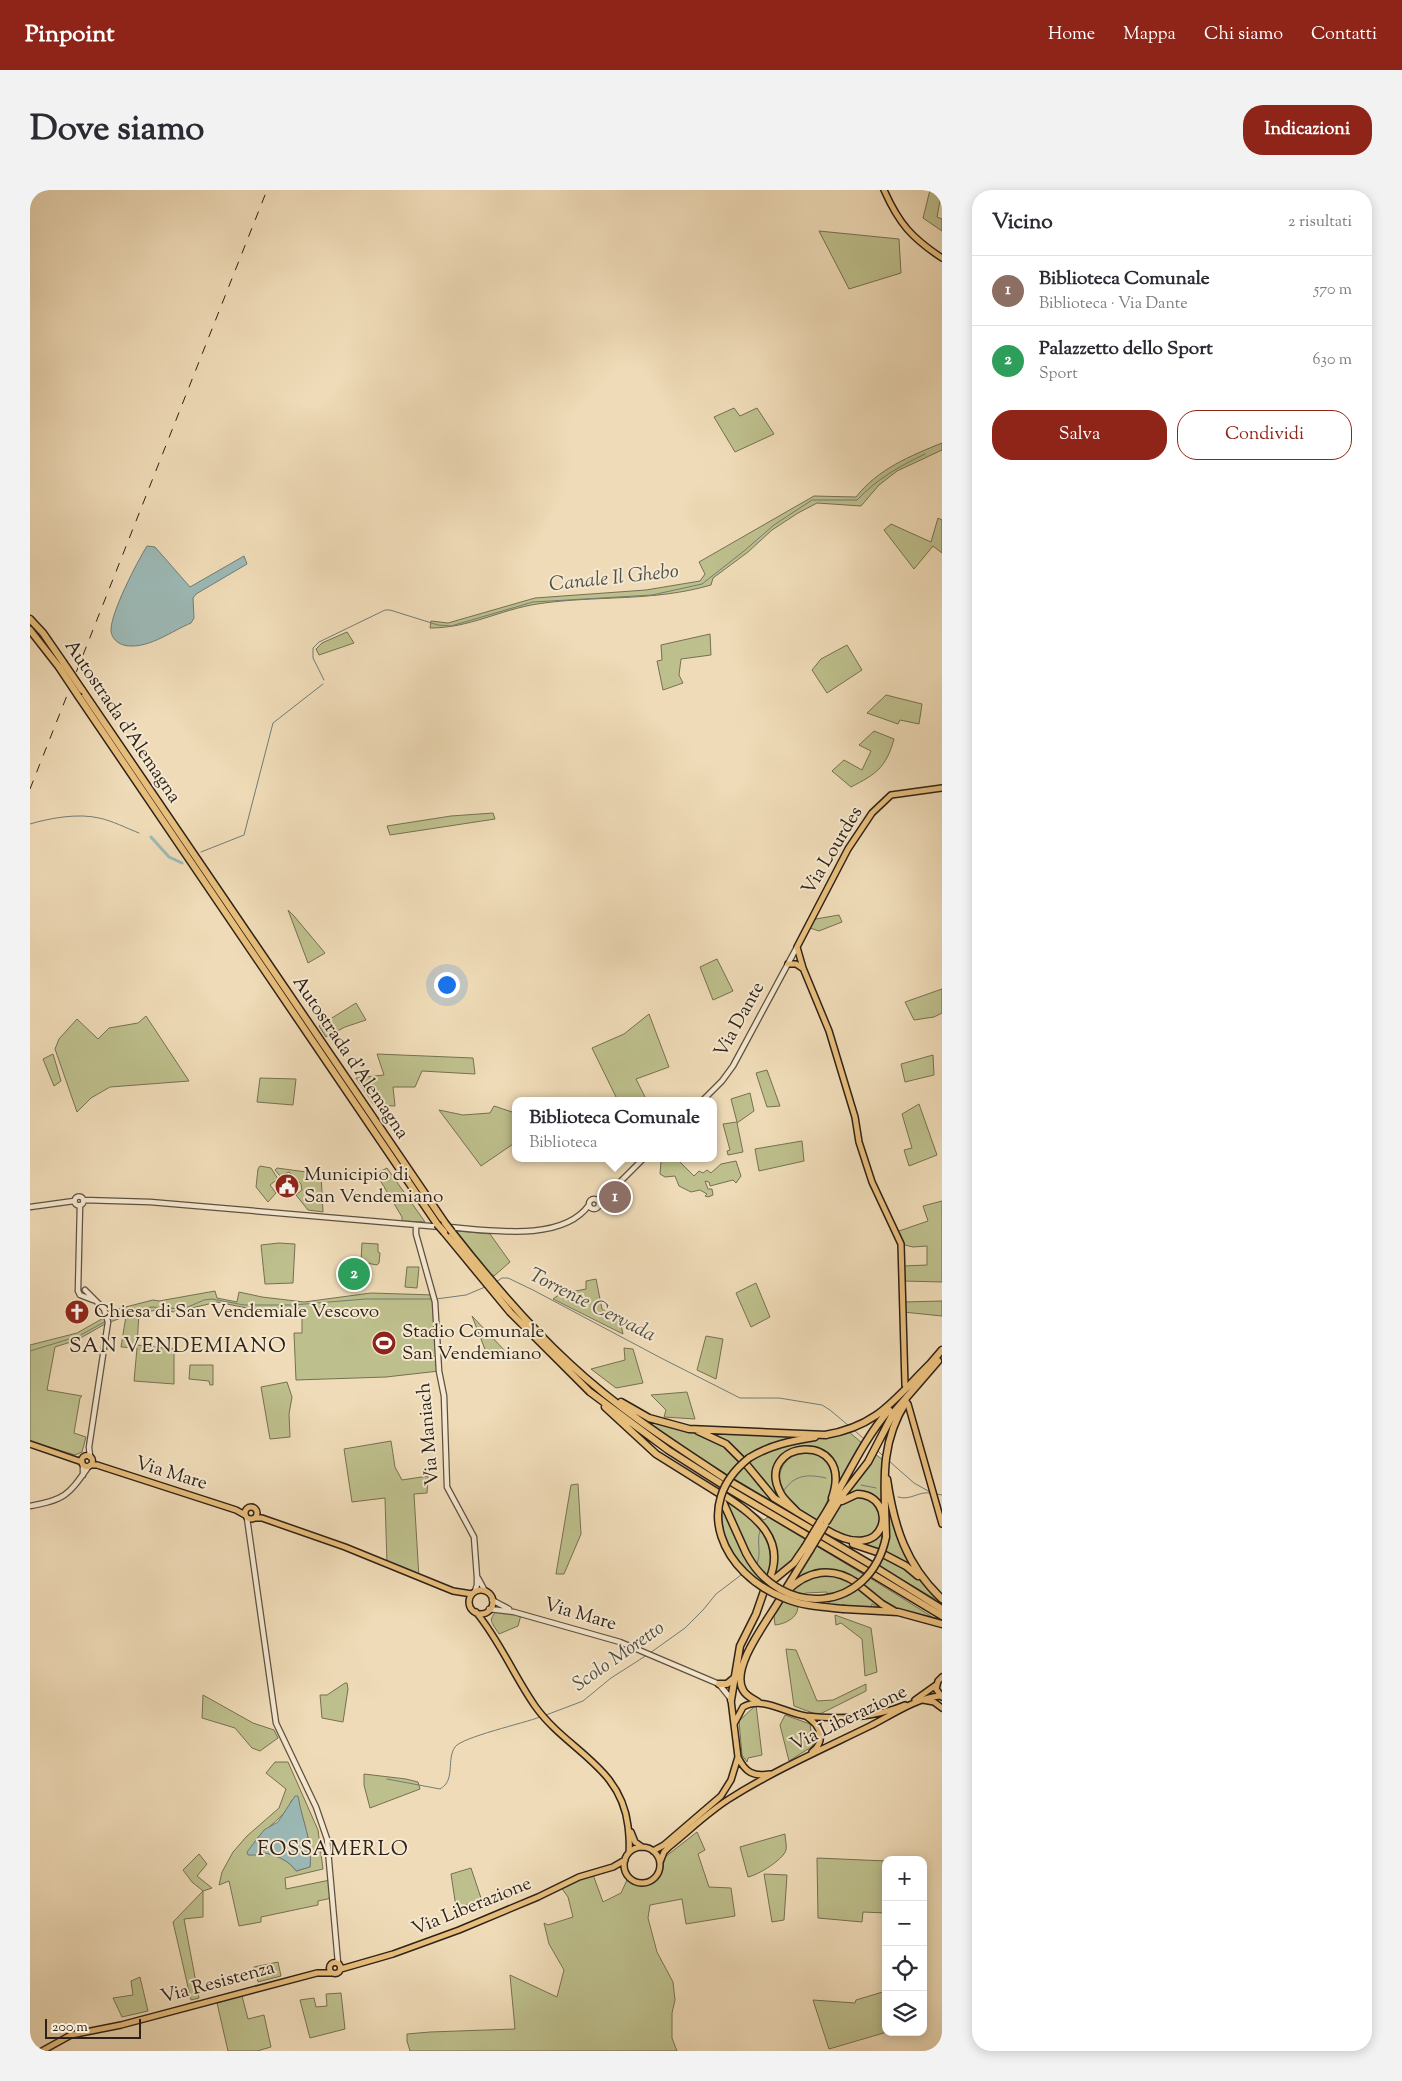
<!DOCTYPE html>
<html lang="it">
<meta charset="utf-8">
<style>
:root{--surface:#fff;--page:#f2f2f3;--text:#2b2b33;--muted:#7c7c81;--line:#e1e1e2;--accent:#8f2418}
body{margin:0;font-family:"Sorts Mill Goudy",serif;background:var(--page);color:var(--text)}
.controls{position:absolute;right:15px;bottom:15px;display:grid;overflow:hidden;border-radius:10px;box-shadow:0 2px 12px #0003}
.controls button{width:45px;height:45px;display:grid;place-items:center;padding:0;border:0;border-bottom:1px solid var(--line);background:var(--surface);color:var(--text);font:25px sans-serif}
.scale{position:absolute;left:15px;bottom:12px;width:96px;box-sizing:border-box;padding-left:5px;border:2px solid #2e2218;border-top:0;font-size:14px;line-height:18px;white-space:nowrap;color:#2e2218;-webkit-text-stroke:4px #f5e8d0;paint-order:stroke}
.you{position:absolute;left:416px;top:794px;width:18px;height:18px;margin:-12px;border:4px solid #fff;border-radius:50%;background:#1a73e8;box-shadow:0 0 0 8px #1a73e833}
.badge{display:grid;place-items:center;width:32px;height:32px;border-radius:50%;background:var(--accent);color:#fff;font-size:16px;font-weight:700}
.pin{position:absolute;translate:-50% -50%;border:2px solid #fff;box-shadow:0 1px 5px #0006}
.popup{position:absolute;left:482px;top:907px;width:205px;height:65px;box-sizing:border-box;display:grid;place-content:center;border-radius:10px;background:var(--surface);filter:drop-shadow(0 1px 4px #0005);font-size:16px;white-space:nowrap;color:var(--muted)}
.popup b{font-size:19px;color:var(--text)}
.popup::after{content:'';position:absolute;left:50%;top:100%;margin-left:-10px;border:10px solid transparent;border-top-color:var(--surface)}
.list{margin:0;padding:0;list-style:none}
h2{display:flex;justify-content:space-between;align-items:center;height:65px;margin:0;padding:0 20px;font-size:21px}
h2 small{font-size:16px;font-weight:400;color:var(--muted)}
.list li{display:grid;grid-template-columns:32px 1fr auto;gap:15px;align-items:center;box-sizing:border-box;height:70px;padding:0 20px;border-top:1px solid var(--line)}
.list b{display:block;font-size:19px;white-space:nowrap}
.list p{margin:0;font-size:16px;white-space:nowrap;color:var(--muted)}
.list em{font-size:16px;font-style:normal;color:var(--muted)}
.actions{display:flex;gap:10px;padding:15px 20px}
.actions a{flex:1;padding:11px 0;border:1px solid var(--accent);border-radius:20px;text-align:center;font-size:18px;color:var(--accent)}
.actions .main{background:var(--accent);color:#fff}
.icon{flex:none;width:28px;height:28px;fill:none;stroke:currentColor;stroke-width:2;stroke-linecap:round;stroke-linejoin:round}
.map{position:relative;flex:none;width:912px;height:1861px;overflow:hidden;border-radius:20px}
header{display:flex;align-items:center;gap:30px;box-sizing:border-box;height:70px;padding:0 25px;background:var(--accent);color:#fff}
header strong{font-size:24px}
nav{display:flex;gap:28px;margin-inline-start:auto;font-size:18px}
.intro{display:flex;align-items:center;justify-content:space-between;box-sizing:border-box;height:120px;padding:0 30px}
h1{margin:0;font-size:35px}
.button{padding:12px 22px;border-radius:20px;background:var(--accent);color:#fff;font-size:18px;font-weight:700}
main{display:flex;gap:30px;padding:0 30px}
aside{flex:1;background:var(--surface);border-radius:20px;box-shadow:0 2px 12px #0003}
.map>svg:first-child{display:block}
.green{fill:#bdbf8c;stroke:#767052;fill-rule:evenodd}
.water{fill:#9cb9b6;stroke:#707d77}
.lines{fill:none;stroke-linecap:round;stroke-linejoin:round}
.stream{stroke:#707d77;stroke-width:1}
.canal{stroke:#9cb9b6;stroke-width:3}
.minor-casing{stroke:#5e5040;stroke-width:7}
.major-casing{stroke:#2e2218;stroke-width:8}
.highway-casing{stroke:#2e2218;stroke-width:9}
.minor{stroke:#f5e8d0;stroke-width:4.5}
.major{stroke:#e8be7c;stroke-width:5}
.highway{stroke:#e8be7c;stroke-width:6}
.rail{stroke:#2e2218;stroke-width:1;stroke-dasharray:9 9;stroke-linecap:butt}
.highway-bridge-casing{stroke:#2e2218;stroke-width:9;stroke-linecap:butt}
.highway-bridge{stroke:#e8be7c;stroke-width:6}
.labels{text-anchor:middle;dominant-baseline:central;stroke-width:4;stroke-linejoin:round;paint-order:stroke}
.street-label{font-size:19px;fill:#2e2218;stroke:#f5e8d0}
.poi-label{font-size:19px;fill:#2e2218;stroke:#f5e8d0;text-anchor:start}
.water-label{font-size:20px;font-style:italic;fill:#4f4f47;stroke:#f5e8d0}
.neighbourhood-label{font-size:20px;letter-spacing:1px;fill:#2e2218;stroke:#f5e8d0}
.quarter-label{font-size:21px;letter-spacing:1px;fill:#2e2218;stroke:#f5e8d0}
</style>
<header>
<strong>Pinpoint</strong>
<nav><a>Home</a><a>Mappa</a><a>Chi siamo</a><a>Contatti</a></nav>
</header>
<div class="intro"><h1>Dove siamo</h1><a class="button">Indicazioni</a></div>
<main>
<div class="map">
<svg width="912" height="1861" viewBox="0 0 912 1861">
<rect width="100%" height="100%" fill="#efdbb7"/>
<filter id="stains"><feTurbulence type="fractalNoise" baseFrequency=".004" numOctaves="4"/><feColorMatrix values="0 0 0 0 .2 0 0 0 0 .09 0 0 0 0 .02 0 0 0 .5 -.17"/></filter>
<radialGradient id="worn" r=".72"><stop offset=".6" stop-color="#630" stop-opacity="0"/><stop offset="1" stop-color="#630" stop-opacity=".3"/></radialGradient>
<path class="green" d="M900,0H912L907,27L912,29V41L893,28Z
M789,41L869,49L871,83L819,99Z
M704,218L710,226L727,218L744,244L705,262L684,227Z
M912,253V260L867,281L849,295L831,316L787,313L768,323L742,340L718,362L683,388L681,395C623,412 566,405 507,414C469,420 440,438 400,438L401,431L418,433L505,408L616,400L670,391L675,384L669,372L784,306L826,307C848,279 880,266 912,253Z
M908,328L912,330V363L903,356L884,379L854,340L861,334L901,352Z
M317,442L324,453L289,465L286,459L292,453Z
M680,444L681,465L651,469L649,485L653,493L633,500L627,471L632,470L631,455Z
M817,455L832,480L797,503L782,480L791,469Z
M856,505L892,514L889,534L870,530L868,534L837,523Z
M844,541L864,549C856,578 846,584 821,597L802,581L814,570L832,580L841,561L829,555Z
M463,623L465,629L360,645L357,636L421,626Z
M258,720L264,726L295,763L278,773Z
M809,725L812,732L789,741L777,737L780,730Z
M687,769L703,801L683,810L670,777Z
M912,799V823L904,827L884,830L875,812Z
M326,813L336,830L315,837L296,847L289,836Z
M619,824L639,877L606,889L617,911H588L562,858L594,844Z
M116,826L159,891L80,897L61,908L47,922L25,859L29,849L47,829L68,849L79,838L108,833Z
M23,864L31,891L24,896L13,869Z
M347,864L443,868L445,884L392,881L385,897H363L365,916L344,915L326,888L354,885Z
M903,865L904,885L875,892L871,874Z
M737,880L750,916L737,917L726,883Z
M230,888L266,889L263,915L227,912Z
M720,903L724,921L707,933L713,962L698,965L697,961L700,960L693,934L707,932L701,909Z
M889,914L907,965L879,976L874,960L882,958L872,924Z
M464,916L482,922L486,926V952L451,976L409,920L433,925L460,923Z
M772,951L774,971L729,981L725,959Z
M634,968H646L664,986L669,981L673,983L677,980L681,983L691,974L706,971L711,986L706,993L703,990L680,996L679,992L675,991L678,999H682L683,1005L678,1007L675,1006L677,1004L670,1000L661,1002L649,996L645,986L635,987L630,984L631,971Z
M230,976L241,978L248,989L240,995L246,1003L238,1012L226,997L228,979Z
M247,978L291,984L293,1022L278,1020L266,1005L272,1000L271,994L259,982L250,986L245,980Z
M357,978L395,1032L372,1031V1027L347,985V983Z
M912,1011V1092L873,1091V1076L897,1075V1056L883,1057L871,1054L866,1042L898,1031L893,1016Z
M426,1041L460,1044L480,1072L464,1086L456,1081Z
M249,1053L265,1054L263,1093L235,1094L231,1055Z
M332,1053L348,1054V1062L350,1063L349,1073L347,1075L331,1072Z
M377,1077H389L387,1098L375,1097Z
M566,1089L572,1119L590,1131L593,1144L523,1109L530,1104L556,1099V1091Z
M726,1093L740,1127L721,1137L706,1103Z
M185,1101L187,1108L207,1112L209,1102L232,1107L274,1112L341,1103L404,1105L409,1181L356,1187L266,1190L264,1143H272V1119H222L187,1112L145,1122L128,1120L109,1123L107,1155L144,1159V1194L104,1191L107,1158L91,1157L96,1126L75,1134L47,1150L25,1157L17,1200L52,1206L50,1208L44,1243L56,1247L52,1262L45,1265L0,1251V1155L47,1143L77,1126L76,1122L123,1110L129,1111Z
M912,1111V1126L873,1122V1112Z
M442,1126L476,1162L458,1167Z
M676,1146L693,1149L686,1189L667,1180Z
M594,1158L603,1159L613,1193L586,1198L561,1179L595,1170Z
M160,1175H183V1195H180L179,1191L159,1189Z
M257,1192L262,1207L259,1224L260,1247L240,1249L231,1197Z
M657,1202L665,1229L634,1227L636,1220L621,1205Z
M608,1224L677,1246L693,1254L712,1271L699,1286L646,1253Z
M690,1242L775,1246L714,1269L687,1247Z
M819,1242L832,1253L808,1299L795,1264L764,1260L747,1280L753,1310H749L717,1272L738,1259Z
M361,1251L365,1277L372,1290L398,1286L397,1303L384,1304L389,1388L357,1374L355,1308L322,1312L314,1259Z
M768,1262C773,1262 780,1261 784,1262C816,1271 799,1313 787,1331C780,1325 771,1322 765,1316C745,1298 743,1276 768,1262Z
M845,1264L853,1270L855,1328L852,1361L830,1354L843,1349L854,1333L842,1306H816Z
M714,1274L734,1301L785,1335L784,1336L703,1288Z
M548,1294L551,1344L534,1384H526L541,1295Z
M856,1295L884,1379L855,1362L859,1339Z
M696,1302L734,1330L738,1327L776,1350L763,1370L744,1386L746,1369L737,1339L695,1305Z
M834,1306L847,1315L851,1331L842,1346L829,1350L796,1337C807,1318 810,1309 834,1306Z
M694,1308C725,1328 750,1347 737,1388L716,1358Z
M692,1315L735,1392L733,1395C706,1372 689,1353 692,1315Z
M785,1355L836,1386L829,1392L802,1381L761,1394Z
M854,1366L882,1383L912,1413L849,1376Z
M791,1384L809,1386L826,1394L798,1406L797,1402L776,1403L771,1406L760,1403L771,1392Z
M840,1388L912,1433L862,1418L832,1395Z
M829,1397L848,1415L847,1417L842,1414L841,1419L800,1416L798,1410Z
M754,1410L767,1414C771,1426 756,1434 745,1435L744,1426Z
M467,1420L491,1425L488,1436L469,1444C461,1431 458,1431 467,1420Z
M805,1425L841,1438L847,1482L835,1486L832,1449L811,1433L806,1435Z
M756,1459L766,1460L787,1511L803,1510L836,1494V1501L788,1525L764,1516Z
M315,1493H317L318,1499L313,1532L292,1528L290,1505H297Z
M173,1505L223,1533L244,1540L248,1548L230,1561L222,1558L205,1538L172,1528Z
M726,1515L732,1565L718,1568L717,1572L712,1565L709,1531Z
M755,1525L780,1534L783,1556L759,1571L750,1535Z
M245,1572H258L288,1640L293,1679L255,1688L256,1699L300,1690L302,1708L288,1711V1715L231,1727V1732L209,1736L199,1691L189,1695L192,1682L203,1662L217,1646L249,1618L256,1599L236,1583ZM262,1610H268L280,1655V1677L266,1681C259,1670 244,1664 230,1662L225,1651C237,1636 255,1628 262,1610Z
M334,1584L376,1589L388,1592L390,1599L340,1618L334,1595Z
M667,1642L675,1660L668,1664L679,1697L701,1698L705,1726L656,1734L652,1709L620,1715L618,1728L627,1762L643,1792L645,1810L642,1823V1848L647,1861H380L377,1851V1844L400,1842L485,1839L480,1785L527,1807L534,1780L519,1754L514,1733L518,1735L543,1727L538,1707L530,1696L562,1682L573,1712L591,1703L597,1690L610,1696L624,1693L631,1685L635,1667Z
M755,1644C755,1649 757,1655 756,1660C753,1670 728,1685 718,1687L710,1657Z
M169,1664L177,1674L167,1686L182,1698L173,1701V1727L154,1729L169,1808L161,1810L143,1732L173,1701L162,1692L153,1680Z
M787,1668L856,1671V1723L833,1722L832,1732L788,1728Z
M441,1678L452,1711L426,1717L421,1684Z
M734,1684L757,1685L754,1730L742,1732Z
M248,1772L251,1786L228,1792L224,1777Z
M110,1787L118,1821L92,1827L83,1808L103,1805L101,1791Z
M856,1801V1842H857L799,1859L783,1810L825,1813L826,1810Z
M311,1803L315,1839L280,1848L270,1810L284,1808L286,1817L297,1816L296,1804Z
M212,1806L218,1829L234,1825L241,1857L227,1861H198L187,1813Z"/>
<path class="water" d="M117,356L125,357L160,397L214,366L217,374L166,404L163,408L164,428L161,433C142,441 121,457 100,456C92,456 82,451 81,441C80,424 107,372 117,356Z
M265,1606H268C272,1631 283,1652 280,1677L266,1681C259,1670 244,1664 230,1662L227,1665H218L217,1662L234,1640L248,1632Z"/>
<g class="lines">
<path class="stream" d="M294,490L283,468V458L289,452L355,420H360L408,435L421,436L503,412L622,405L672,394L714,361L744,335L782,310H827C847,289 868,277 895,264
M0,634C20,628 48,623 69,628C83,631 96,638 109,643
M171,662L214,645L243,533L293,494
M466,1092L472,1088H478L503,1100L631,1168L710,1208H749L792,1215L800,1220L819,1236
M406,1109L436,1105L455,1097
M79,1129L93,1122L122,1117L153,1119L174,1110L182,1109L214,1115H263L335,1109H402
M0,1161L49,1146L76,1131
M824,1240L834,1249
M848,1261L852,1265
M859,1271L884,1293L900,1302
M831,1295L846,1298
M753,1302C764,1284 778,1284 796,1288
M906,1304L912,1305
M868,1307C880,1311 889,1301 900,1303
M727,1374C732,1362 726,1352 730,1341
M620,1463L655,1438L673,1420L686,1404L711,1385
M516,1525L553,1511L581,1488L617,1465
M357,1589L410,1599C426,1590 416,1570 425,1557C432,1547 495,1533 510,1527"/>
<path class="canal" d="M121,647L139,667L152,673"/>
<defs>
<path id="minor" d="M672,911L692,891L703,876L767,757
M44.5 1011a4.5 4.5 0 1 1 9 0a4.5 4.5 0 1 1-9 0Z
M559 1014a5 5 0 1 1 10 0a5 5 0 1 1-10 0Z
M53,1010L120,1012L411,1037
M569,1013L614,968
M0,1017L44,1011
M386,1035V1044L405,1112L409,1181L414,1206L417,1297L444,1347L447,1387V1395L445,1401
M418,1037C458,1040 532,1053 559,1015
M55,1100L74,1119L78,1132L59,1257L60,1267
M48,1101L50,1015
M48,1101L50,1105L63,1110
M53,1275V1285
M0,1316C36,1310 39,1304 59,1276
M217,1328L246,1533L286,1617L297,1649L308,1773
M448,1388L455,1401
M462,1410L479,1419
M459,1419L484,1422L590,1452L689,1494L701,1509"/>
<path id="major" d="M854,0C869,34 882,48 912,68
M758,774H766L772,778
M875,1195L871,1054L842,992L829,952L825,927L799,841L773,778L767,757L818,659L842,623L861,605L912,598
M878,1214L912,1334
M0,1254L52,1272
M51.5 1271a5.5 5.5 0 1 1 11 0a5.5 5.5 0 1 1-11 0Z
M61,1275H67L206,1320L215,1325
M215 1323a6 6 0 1 1 12 0a6 6 0 1 1-12 0Z
M225,1328H232L315,1357L423,1401L442,1404
M439 1412a12 12 0 1 1 24 0a12 12 0 1 1-24 0Z
M446,1422C470,1451 484,1486 505,1516C537,1561 591,1576 598,1636C599,1645 600,1653 599,1662
M912,1487L908,1491L906,1499L912,1507
M701,1510L708,1567C715,1582 723,1587 740,1584
M885,1510L906,1495
M893,1510L904,1512L912,1518
M777,1527C791,1536 796,1551 782,1562
M704,1534L713,1517C733,1506 755,1523 776,1526C810,1530 843,1528 875,1515
M601,1642L605,1652L612,1657
M594 1675a18 18 0 1 1 36 0a18 18 0 1 1-36 0Z
M623,1661L634,1655L691,1606L701,1590L708,1567
M630,1672L634,1662L639,1657C659,1641 677,1623 699,1609C743,1581 793,1559 840,1536C860,1526 888,1507 910,1506
M299.5 1778a5.5 5.5 0 1 1 11 0a5.5 5.5 0 1 1-11 0Z
M311,1779L363,1764L429,1740L508,1707L549,1687L583,1677L595,1670
M12,1861L41,1845L91,1835L287,1783H301"/>
<path id="highway" d="M0,429L13,443L33,472
M0,440L29,477
M52,500L415,1033
M49,507L407,1034
M414,1042L480,1122L560,1202L638,1260L693,1295
M422,1042C458,1088 496,1133 539,1173C587,1218 641,1253 696,1289
M900,1174L912,1160
M591,1212L619,1228L659,1239L796,1245
M575,1217L626,1264L690,1304
M668,1241L696,1254L712,1270
M795,1245C849,1236 865,1208 902,1172
M719,1268C740,1255 761,1251 785,1247
M716,1274L744,1308L785,1333
M857,1289C864,1337 876,1375 912,1409
M701,1292L781,1339
M697,1298L778,1346
M695,1306C725,1326 757,1349 739,1390
M693,1312L716,1363
M767,1322C762,1316 755,1311 751,1304C721,1250 826,1238 802,1308
M797,1331L814,1303L838,1272L864,1222L908,1171
M790,1332C814,1295 830,1254 859,1220
M795,1339C859,1379 870,1305 827,1304L812,1311
M792,1346L843,1376
M856,1347C855,1298 848,1256 876,1212
M788,1352L839,1382
M823,1354L850,1363
M855,1365L876,1376L888,1386
M848,1379L912,1419
M844,1385L912,1426
M741,1392L764,1373L775,1357
M757,1397L780,1360
M831,1397L852,1414L864,1421
M757,1401C778,1380 803,1376 827,1393
M814,1419L868,1422L912,1434
M689,1494H697L703,1489
M701,1510L710,1456L726,1424L734,1401
M728,1512C723,1509 716,1506 713,1500C700,1477 739,1429 750,1409"/>
</defs>
<use href="#minor" class="minor-casing"/>
<use href="#major" class="major-casing"/>
<use href="#highway" class="highway-casing"/>
<use href="#minor" class="minor"/>
<use href="#major" class="major"/>
<use href="#highway" class="highway"/>
<path class="rail" d="M0,599L237,0"/>
<defs>
<path id="highway-bridge" d="M33,472L52,500
M29,477L49,507
M415,1033L422,1042
M407,1034L414,1042
M719,1268C660,1315 693,1384 754,1408C772,1416 794,1417 814,1419
M775,1357L790,1332
M780,1360L795,1335
M716,1363C751,1430 840,1423 856,1347"/>
</defs>
<use href="#highway-bridge" class="highway-bridge-casing"/>
<use href="#highway-bridge" class="highway-bridge"/>
</g>
<defs>
<symbol id="civic-disc" viewBox="-11 -11 22 22"><circle r="9.5" fill="#8f2418" stroke="#f5e8d0"/><path d="M-.6-6.5H3V-4.5H.6V-3L4-1V1h2V6H-6V1h2V-1L-.6-3ZM-1.2 2.5V6h2.4V2.5Z" fill="#fff"/></symbol>
<symbol id="church-disc" viewBox="-11 -11 22 22"><circle r="9.5" fill="#8f2418" stroke="#f5e8d0"/><path d="M-1.2-6h2.4v3.5h3.3v2.4h-3.3V6h-2.4V-.1h-3.3v-2.4h3.3Z" fill="#fff"/></symbol>
<symbol id="stadium-disc" viewBox="-11 -11 22 22"><circle r="9.5" fill="#8f2418" stroke="#f5e8d0"/><path d="M0-5a6.5 5 0 1 0 0 10a6.5 5 0 1 0 0-10ZM-3.5-1.8h7v3.6h-7Z" fill="#fff"/></symbol>
</defs>
<g fill-rule="evenodd">
<use href="#civic-disc" x="243" y="982" width="28" height="28"/>
<use href="#church-disc" x="33" y="1108" width="28" height="28"/>
<use href="#stadium-disc" x="340" y="1139" width="28" height="28"/>
</g>
<g class="labels">
<g class="street-label">
<text transform="translate(92 532) rotate(56)">Autostrada d'Alemagna</text>
<text transform="translate(803 661) rotate(-59)">Via Lourdes</text>
<text transform="translate(710 830) rotate(-61)">Via Dante</text>
<text transform="translate(320 868) rotate(56)">Autostrada d'Alemagna</text>
<text transform="translate(399 1244) rotate(-95)">Via Maniach</text>
<text transform="translate(141 1284) rotate(17)">Via Mare</text>
<text transform="translate(550 1425) rotate(16)">Via Mare</text>
<text transform="translate(819 1529) rotate(-26)">Via Liberazione</text>
<text transform="translate(442 1717) rotate(-22)">Via Liberazione</text>
<text transform="translate(188 1793) rotate(-15)">Via Resistenza</text>
</g>
<g class="poi-label">
<text x="274" y="985">Municipio di<tspan x="274" dy="22">San Vendemiano</tspan></text>
<text x="64" y="1122">Chiesa di San Vendemiale Vescovo</text>
<text x="372" y="1142">Stadio Comunale<tspan x="372" dy="22">San Vendemiano</tspan></text>
</g>
<g class="water-label">
<text transform="translate(584 389) rotate(-6)">Canale Il Ghebo</text>
<text transform="translate(562 1116) rotate(27)">Torrente Cervada</text>
<text transform="translate(589 1467) rotate(-35)">Scolo Moretto</text>
</g>
<g class="neighbourhood-label">
<text x="303" y="1660">FOSSAMERLO</text>
</g>
<g class="quarter-label">
<text x="148" y="1157">SAN VENDEMIANO</text>
</g>
</g>
<rect width="100%" height="100%" filter="url(#stains)"/>
<rect width="100%" height="100%" fill="url(#worn)"/>
</svg>
<div class="controls">
<button>+</button>
<button>−</button>
<button><svg class="icon" aria-label="locate" viewBox="0 0 24 24"><circle cx="12" cy="12" r="6"/><path d="M12 2v4M12 18v4M2 12h4M18 12h4"/></svg></button>
<button><svg class="icon" aria-label="layers" viewBox="0 0 24 24"><path d="M12 4l9 5-9 5-9-5zM3 14l9 5 9-5"/></svg></button>
</div>
<div class="scale">200 m</div>
<div class="you"></div>
<div class="pin badge" style="left:585px;top:1007px;background:#8d6e63">1</div>
<div class="popup"><b>Biblioteca Comunale</b>Biblioteca</div>
<div class="pin badge" style="left:324px;top:1084px;background:#2e9e5b">2</div>
</div>
<aside>
<h2>Vicino<small>2 risultati</small></h2>
<ul class="list">
<li><span class="badge" style="background:#8d6e63">1</span><div><b>Biblioteca Comunale</b><p>Biblioteca · Via Dante</p></div><em>570 m</em></li>
<li><span class="badge" style="background:#2e9e5b">2</span><div><b>Palazzetto dello Sport</b><p>Sport</p></div><em>630 m</em></li>
</ul>
<div class="actions"><a class="main">Salva</a><a>Condividi</a></div>
</aside>
</main>
